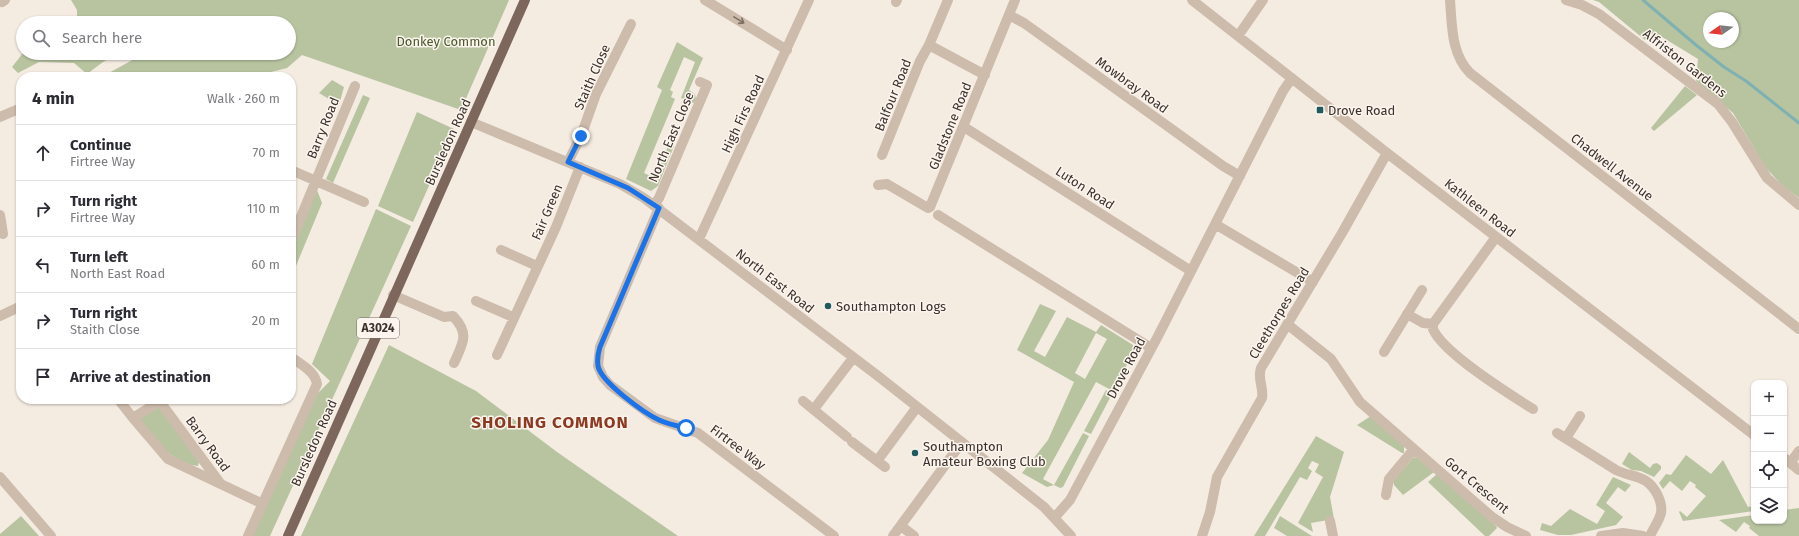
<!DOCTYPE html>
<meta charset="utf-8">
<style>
:root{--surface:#fff;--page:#f7f7f7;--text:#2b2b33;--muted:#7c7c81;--line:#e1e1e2}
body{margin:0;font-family:"Fira Sans",sans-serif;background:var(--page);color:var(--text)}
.controls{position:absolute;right:12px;bottom:12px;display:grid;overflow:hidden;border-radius:8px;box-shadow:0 1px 3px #0004}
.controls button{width:36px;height:36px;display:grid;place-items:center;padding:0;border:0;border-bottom:1px solid var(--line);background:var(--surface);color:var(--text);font:20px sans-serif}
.compass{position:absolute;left:1703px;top:12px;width:36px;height:36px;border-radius:50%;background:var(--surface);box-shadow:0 1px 3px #0004;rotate:256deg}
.stop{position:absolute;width:12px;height:12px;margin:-9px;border:3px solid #1a73e8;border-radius:50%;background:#fff}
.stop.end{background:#1a73e8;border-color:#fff;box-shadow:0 1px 4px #0008}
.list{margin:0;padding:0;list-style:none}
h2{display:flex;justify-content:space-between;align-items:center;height:52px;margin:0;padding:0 16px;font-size:17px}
h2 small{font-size:13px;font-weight:400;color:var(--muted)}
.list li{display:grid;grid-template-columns:26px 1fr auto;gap:12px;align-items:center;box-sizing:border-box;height:56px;padding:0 16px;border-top:1px solid var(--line)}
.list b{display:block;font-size:15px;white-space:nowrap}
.list p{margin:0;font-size:13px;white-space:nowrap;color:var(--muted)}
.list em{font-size:13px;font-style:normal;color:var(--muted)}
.icon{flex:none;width:22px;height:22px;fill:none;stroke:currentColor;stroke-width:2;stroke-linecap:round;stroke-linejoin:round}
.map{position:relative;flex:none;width:1799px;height:536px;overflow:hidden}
.search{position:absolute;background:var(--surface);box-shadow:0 1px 3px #0004;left:16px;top:16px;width:280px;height:44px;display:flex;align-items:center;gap:10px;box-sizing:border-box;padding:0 14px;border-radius:22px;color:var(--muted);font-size:15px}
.panel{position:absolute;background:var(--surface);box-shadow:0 1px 3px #0004;left:16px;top:72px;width:280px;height:332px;border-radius:16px}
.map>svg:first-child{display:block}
.green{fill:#b8c4a0;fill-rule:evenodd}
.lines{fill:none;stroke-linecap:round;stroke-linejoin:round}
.stream{stroke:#7fb0b2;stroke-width:3}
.minor{stroke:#cdbbac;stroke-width:10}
.major{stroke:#7d675c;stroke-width:10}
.oneway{stroke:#7d6f65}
.route{stroke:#1a73e8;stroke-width:5}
.poi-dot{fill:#1f5a5e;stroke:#fbf5ee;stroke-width:1.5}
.labels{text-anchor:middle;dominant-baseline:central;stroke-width:3;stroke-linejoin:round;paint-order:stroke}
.shield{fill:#fbf5ee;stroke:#756b66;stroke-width:1}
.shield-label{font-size:12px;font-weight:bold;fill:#3b302b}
.park-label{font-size:13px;fill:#4a5a2e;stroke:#fbf5ee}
.street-label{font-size:13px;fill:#3b302b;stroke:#fbf5ee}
.poi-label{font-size:13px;fill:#3b302b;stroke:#fbf5ee;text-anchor:start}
.district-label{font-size:17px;font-weight:bold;letter-spacing:1px;fill:#8c3b22;stroke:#fbf5ee}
</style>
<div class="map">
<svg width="1799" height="536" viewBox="0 0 1799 536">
<rect width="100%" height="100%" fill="#f4ebe1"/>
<path class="green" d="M71,0H509L461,110L302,55L287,68L251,77H106L107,74L136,58L131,53H289V23H77V10Z
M1593,0H1799V198L1782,185L1766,168L1733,113L1696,81L1698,59L1662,37L1645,40L1599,2ZM1709,18H1733V42H1709Z
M677,42L703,58L689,90L695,94L696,99L694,103L681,98L695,62L684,57L670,90L673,92L671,97L675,99L644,173L655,178L669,144L674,146L658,186L651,191L626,179L662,90L657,87Z
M23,53H120L103,62L87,74L74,63L39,62L18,73L12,67Z
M332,80L344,87L339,105L319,93Z
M1685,86L1697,95L1654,131L1651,128Z
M363,95L370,98L333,183L326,179Z
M417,112L454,129L413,222L378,206Z
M317,190L322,203L291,278V253Z
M376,209L411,226L270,536H252L316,395L330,381L312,364Z
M1040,304L1056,311L1034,351L1045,357L1067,317L1096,332L1101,325L1133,345V353L1113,391L1096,382L1043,479L1054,485L1083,433L1089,436L1063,487L1060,488L1054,485L1047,487L1022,473L1048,440L1074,382L1017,350ZM1096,333L1107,339L1085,379L1075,373Z
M389,345L476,391L557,452L678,536H301Z
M1106,390L1112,394L1091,434L1084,431Z
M159,407L199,462L198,466C171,464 154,437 139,419Z
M1371,416L1404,446V453H1402L1357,425Z
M1316,436L1344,452L1330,497L1334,519L1311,523L1313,532L1298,523L1323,477L1315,472L1319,464L1312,461L1308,468L1312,471L1307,480L1300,477L1265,536H1254Z
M1629,452L1650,468L1653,464L1657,463L1661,466V469L1654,477L1641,471L1632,470L1622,464Z
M1686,455L1711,474L1723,460L1748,507L1754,506V511L1683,521L1679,512L1680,511L1687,517L1706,496L1695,487L1696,485L1690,481L1682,491L1670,481L1663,489L1659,483L1666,474L1671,475Z
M1414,457L1417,458L1434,472L1403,495L1394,485L1393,481Z
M1437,474L1496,526L1497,528L1489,536H1485L1428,482Z
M1613,477L1631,485L1625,492L1618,487L1606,503L1623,517L1616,525L1571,535H1558L1540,530L1542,523L1551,526L1570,509L1597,524L1605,511L1596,505Z
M1799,508V536H1759L1749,528L1750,526L1744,522L1736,532L1719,520L1754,515V521H1784V510Z
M21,516L39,536H0V534Z
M1280,516L1312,536H1287L1274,528Z"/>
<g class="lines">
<path class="stream" d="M1643,0L1696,45L1724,67L1746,81L1799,123"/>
<path class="minor" d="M0,0L2,2L5,0
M705,0L787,50
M1192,0L1387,153L1754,435
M1450,0C1452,25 1451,54 1470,73L1799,329
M1566,0L1582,5L1599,14L1718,104L1732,122L1767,178L1799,205
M896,2L897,0
M1009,15L1024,23L1223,166L1240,176
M1238,36L1263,0
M929,45L985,75
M0,117L21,108
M471,122L620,184L644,198L878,376L1044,507L1071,536
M964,127L1191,271
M882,155L920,61L929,45L948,0
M568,162L581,136L596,94L631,24
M291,170L364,202
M878,185L887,184L928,208L930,207L1015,0
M654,205L659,198L707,85L700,82
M659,208L600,347L598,366L603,377L610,385L655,418L698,433L834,536
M0,215L3,234
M938,215L1151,348
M1215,224L1313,282
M1496,237L1433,324V329C1443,353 1509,394 1533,409
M699,239L809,0
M291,241L355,86
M501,250L537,266
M393,295L444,317L453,316C470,334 463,343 454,363
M476,301L513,317
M1407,314L1423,323L1433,324
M0,316L21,306
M1287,324L1331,359L1360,402L1492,517L1507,527L1526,536
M1384,352L1422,290
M497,355L556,227L580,167
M118,399L133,418
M158,399L220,483
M163,399L133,418L168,459L263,504
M803,401L847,437
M814,409L853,358
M1557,433L1616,470C1625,475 1637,475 1646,481C1655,487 1663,502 1661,513C1659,521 1653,529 1650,536
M1566,438L1580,416
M852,442L885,467
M1784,458L1799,470
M877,461L917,407
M1790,463L1799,451
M0,477L51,536
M1386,495L1389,479L1414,449
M1055,517L1070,500L1157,338L1283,91L1292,78
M1330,521L1333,536
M901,526L914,536
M248,536L317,384C315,371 301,365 291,357
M893,536L962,442
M1202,536L1210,512L1217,477L1262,398C1264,387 1257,379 1261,368L1342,233L1387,153
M1601,536L1623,533L1643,536"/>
<path class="major" d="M288,536L525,0"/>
</g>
<defs><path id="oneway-shaft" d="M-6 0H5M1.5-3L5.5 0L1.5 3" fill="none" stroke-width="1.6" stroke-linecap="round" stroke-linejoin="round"/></defs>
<use class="oneway" href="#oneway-shaft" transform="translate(739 20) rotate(31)"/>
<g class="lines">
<path class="route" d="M581,136L568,162L628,188L659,208L600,347C598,353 597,359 598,366C601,382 644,413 659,420C668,424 677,426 686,428"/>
</g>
<g class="poi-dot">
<rect x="1316" y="106" width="8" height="8" rx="2"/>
<circle cx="828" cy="306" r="4"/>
<circle cx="915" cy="453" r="4"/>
</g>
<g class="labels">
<rect class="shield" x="357" y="318" width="42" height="20" rx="3"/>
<g class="shield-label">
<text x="378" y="328">A3024</text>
</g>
<g class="park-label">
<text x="446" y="41">Donkey Common</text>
</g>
<g class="street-label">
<text transform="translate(1685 63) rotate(38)">Alfriston Gardens</text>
<text transform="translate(592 77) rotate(-66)">Staith Close</text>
<text transform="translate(1132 85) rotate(36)">Mowbray Road</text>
<text transform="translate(893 95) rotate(-68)">Balfour Road</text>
<text transform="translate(743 114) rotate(-65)">High Firs Road</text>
<text transform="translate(950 126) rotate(-68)">Gladstone Road</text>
<text transform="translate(323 128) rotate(-68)">Barry Road</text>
<text transform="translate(671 137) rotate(-67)">North East Close</text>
<text transform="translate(448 142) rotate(-66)">Bursledon Road</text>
<text transform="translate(1612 167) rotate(38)">Chadwell Avenue</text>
<text transform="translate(1085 188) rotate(33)">Luton Road</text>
<text transform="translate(1480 208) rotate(38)">Kathleen Road</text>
<text transform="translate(547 212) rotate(-67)">Fair Green</text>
<text transform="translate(775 281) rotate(38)">North East Road</text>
<text transform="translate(1279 313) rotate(-59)">Cleethorpes Road</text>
<text transform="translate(1126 368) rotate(-62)">Drove Road</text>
<text transform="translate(314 443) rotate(-66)">Bursledon Road</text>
<text transform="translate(208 444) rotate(54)">Barry Road</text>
<text transform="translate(738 447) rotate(37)">Firtree Way</text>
<text transform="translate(1477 485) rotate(40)">Gort Crescent</text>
</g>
<g class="poi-label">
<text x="1328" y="110">Drove Road</text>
<text x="836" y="306">Southampton Logs</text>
<text x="923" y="446">Southampton<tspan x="923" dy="15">Amateur Boxing Club</tspan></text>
</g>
<g class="district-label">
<text x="550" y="422">SHOLING COMMON</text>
</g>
</g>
</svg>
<div class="controls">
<button>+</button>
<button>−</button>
<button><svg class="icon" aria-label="locate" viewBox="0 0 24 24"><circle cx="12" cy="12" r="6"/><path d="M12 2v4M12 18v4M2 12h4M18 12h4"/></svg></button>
<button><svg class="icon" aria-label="layers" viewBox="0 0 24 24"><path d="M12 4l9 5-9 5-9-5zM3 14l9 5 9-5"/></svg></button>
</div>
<svg class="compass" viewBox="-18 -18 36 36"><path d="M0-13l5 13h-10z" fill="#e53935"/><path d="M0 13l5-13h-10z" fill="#7c7c81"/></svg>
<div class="stop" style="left:686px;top:428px"></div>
<div class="stop end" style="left:581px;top:136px"></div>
<div class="search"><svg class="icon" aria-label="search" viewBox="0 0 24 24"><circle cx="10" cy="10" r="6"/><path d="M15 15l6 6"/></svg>Search here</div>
<section class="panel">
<h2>4 min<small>Walk · 260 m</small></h2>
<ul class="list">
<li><svg class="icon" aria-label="ahead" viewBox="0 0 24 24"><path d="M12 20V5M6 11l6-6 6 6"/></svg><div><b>Continue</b><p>Firtree Way</p></div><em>70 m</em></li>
<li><svg class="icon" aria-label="right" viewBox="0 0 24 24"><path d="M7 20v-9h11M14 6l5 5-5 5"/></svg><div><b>Turn right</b><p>Firtree Way</p></div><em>110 m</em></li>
<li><svg class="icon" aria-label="left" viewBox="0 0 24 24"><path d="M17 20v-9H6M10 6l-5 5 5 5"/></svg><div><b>Turn left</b><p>North East Road</p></div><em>60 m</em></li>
<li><svg class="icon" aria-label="right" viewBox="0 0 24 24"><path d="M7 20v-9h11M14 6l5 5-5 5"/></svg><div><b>Turn right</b><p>Staith Close</p></div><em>20 m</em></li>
<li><svg class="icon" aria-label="arrive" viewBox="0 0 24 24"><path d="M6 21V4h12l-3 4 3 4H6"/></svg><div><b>Arrive at destination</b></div></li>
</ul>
</section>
</div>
